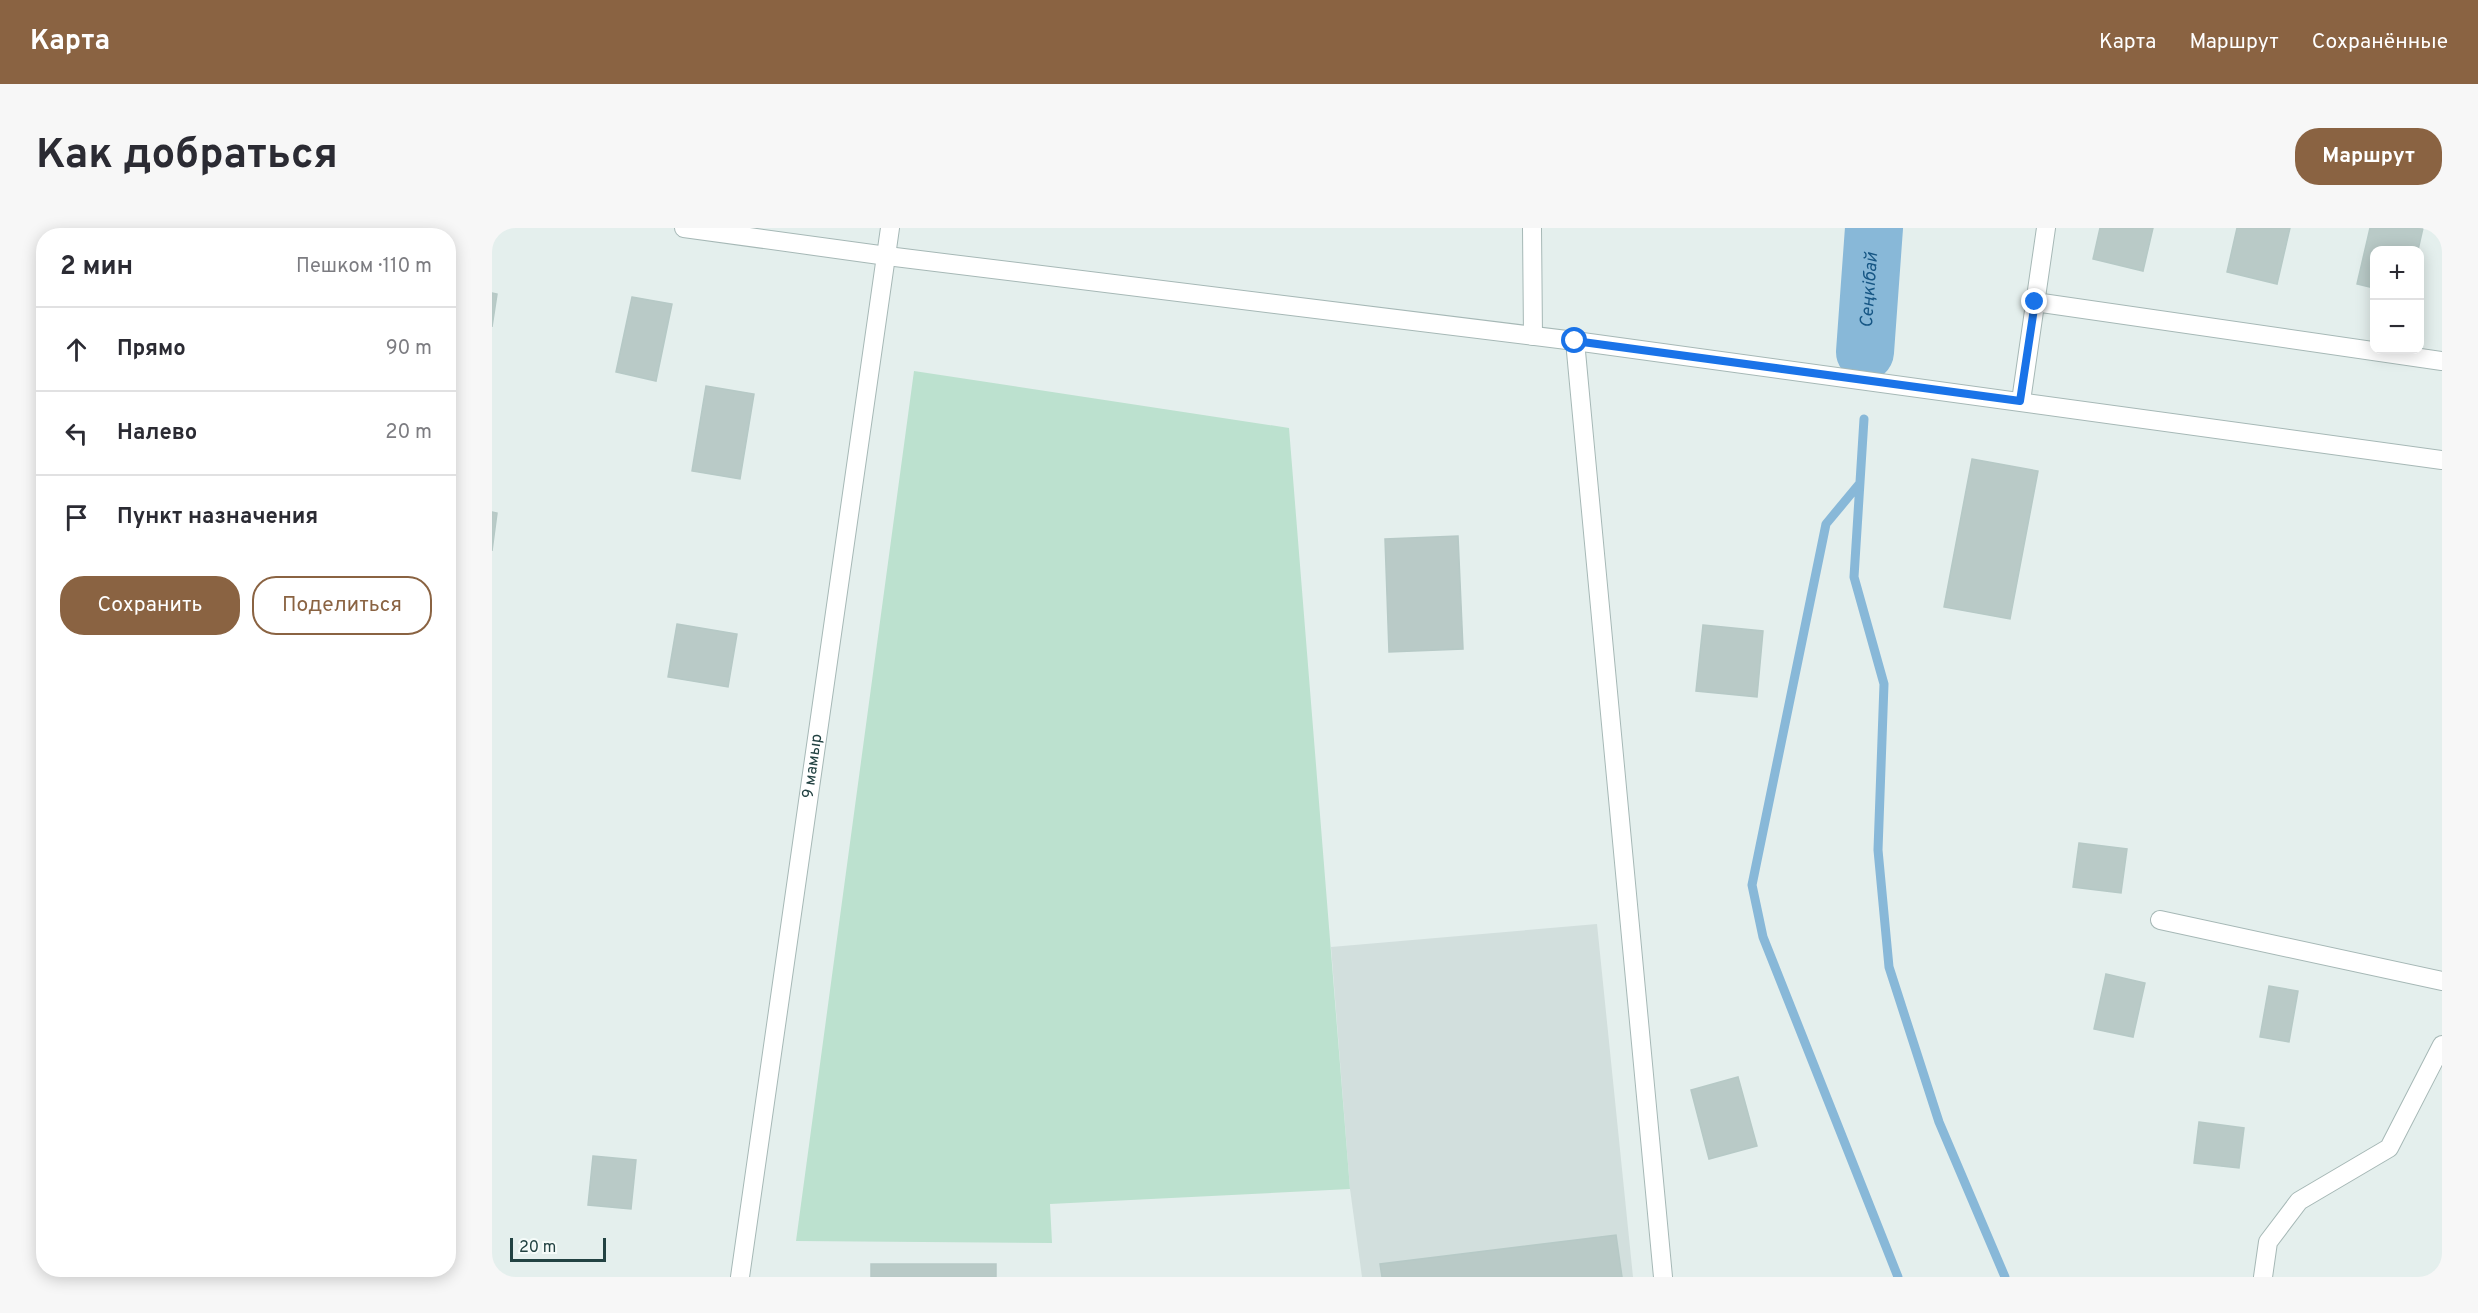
<!DOCTYPE html>
<html lang="ru">
<meta charset="utf-8">
<style>
:root{--surface:#fff;--page:#f7f7f7;--text:#2b2b33;--muted:#7c7c81;--line:#e1e1e2;--accent:#8a6342}
body{margin:0;font-family:Overpass,sans-serif;background:var(--page);color:var(--text)}
.controls{position:absolute;right:18px;top:18px;display:grid;overflow:hidden;border-radius:12px;box-shadow:0 3px 15px #0003}
.controls button{width:54px;height:54px;display:grid;place-items:center;padding:0;border:0;border-bottom:2px solid var(--line);background:var(--surface);color:var(--text);font:30px sans-serif}
.scale{position:absolute;left:18px;bottom:15px;width:96px;box-sizing:border-box;padding-left:6px;border:3px solid #224242;border-top:0;font-size:16px;line-height:21px;white-space:nowrap;color:#224242;-webkit-text-stroke:4px #f5fbf9;paint-order:stroke}
.stop{position:absolute;width:18px;height:18px;margin:-14px;border:4px solid #1a73e8;border-radius:50%;background:#fff}
.stop.end{background:#1a73e8;border-color:#fff;box-shadow:0 2px 6px #0008}
.list{margin:0;padding:0;list-style:none}
h2{display:flex;justify-content:space-between;align-items:center;height:78px;margin:0;padding:0 24px;font-size:26px}
h2 small{font-size:20px;font-weight:400;color:var(--muted)}
.list li{display:grid;grid-template-columns:39px 1fr auto;gap:18px;align-items:center;box-sizing:border-box;height:84px;padding:0 24px;border-top:2px solid var(--line)}
.list b{display:block;font-size:22px;white-space:nowrap}
.list em{font-size:20px;font-style:normal;color:var(--muted)}
.actions{display:flex;gap:12px;padding:18px 24px}
.actions a{flex:1;padding:14px 0;border:2px solid var(--accent);border-radius:24px;text-align:center;font-size:21px;color:var(--accent)}
.actions .main{background:var(--accent);color:#fff}
.icon{flex:none;width:33px;height:33px;fill:none;stroke:currentColor;stroke-width:2;stroke-linecap:round;stroke-linejoin:round}
.map{position:relative;flex:none;width:1950px;height:1049px;overflow:hidden;border-radius:24px}
header{display:flex;align-items:center;gap:36px;box-sizing:border-box;height:84px;padding:0 30px;background:var(--accent);color:#fff}
header strong{font-size:28px}
nav{display:flex;gap:33px;margin-inline-start:auto;font-size:21px}
.intro{display:flex;align-items:center;justify-content:space-between;box-sizing:border-box;height:144px;padding:0 36px}
h1{margin:0;font-size:42px}
.button{padding:15px 27px;border-radius:24px;background:var(--accent);color:#fff;font-size:21px;font-weight:700}
main{display:flex;gap:36px;padding:0 36px}
aside{flex:1;background:var(--surface);border-radius:24px;box-shadow:0 3px 15px #0003}
.map>svg:first-child{display:block}
.built{fill:#d2dfdd}
.green{fill:#bce1cf}
.lines{fill:none;stroke-linecap:round;stroke-linejoin:round}
.stream{stroke:#88b8d8;stroke-width:9}
.river{stroke:#88b8d8;stroke-width:58}
.building{fill:#b9cac7;stroke:#b6c9c6;stroke-width:1.5}
.minor-casing{stroke:#a6b8b6;stroke-width:20}
.minor{stroke:#fff;stroke-width:18}
.route{stroke:#1a73e8;stroke-width:8}
.labels{text-anchor:middle;dominant-baseline:central;stroke-width:5;stroke-linejoin:round;paint-order:stroke}
.street-label{font-size:16px;fill:#224242;stroke:#f5fbf9}
.water-label{font-size:18px;font-style:italic;fill:#165684;stroke:#f5fbf9}
</style>
<header>
<strong>Карта</strong>
<nav><a>Карта</a><a>Маршрут</a><a>Сохранённые</a></nav>
</header>
<div class="intro"><h1>Как добраться</h1><a class="button">Маршрут</a></div>
<main>
<aside>
<h2>2 мин<small>Пешком · 110 m</small></h2>
<ul class="list">
<li><svg class="icon" aria-label="ahead" viewBox="0 0 24 24"><path d="M12 20V5M6 11l6-6 6 6"/></svg><div><b>Прямо</b></div><em>90 m</em></li>
<li><svg class="icon" aria-label="left" viewBox="0 0 24 24"><path d="M17 20v-9H6M10 6l-5 5 5 5"/></svg><div><b>Налево</b></div><em>20 m</em></li>
<li><svg class="icon" aria-label="arrive" viewBox="0 0 24 24"><path d="M6 21V4h12l-3 4 3 4H6"/></svg><div><b>Пункт назначения</b></div></li>
</ul>
<div class="actions"><a class="main">Сохранить</a><a>Поделиться</a></div>
</aside>
<div class="map">
<svg width="1950" height="1049" viewBox="0 0 1950 1049">
<rect width="100%" height="100%" fill="#e4efed"/>
<path class="built" d="M1105,696L1141,1049H870L858,961L839,719Z"/>
<path class="green" d="M422,143L797,200L858,961L558,976L560,1015L304,1013Z"/>
<g class="lines">
<path class="stream" d="M1372,191L1362,349L1392,456L1386,622L1397,739L1447,894L1513,1049
M1368,255L1334,296L1260,657L1271,709L1406,1049"/>
<path class="river" id="s1" d="M1373,124L1382,0"/>
</g>
<path class="building" d="M1608,0H1661L1651,43L1601,31Z
M1745,0H1798L1785,56L1735,44Z
M1878,0H1931L1926,22H1882V60L1865,56Z
M0,65L5,66L0,99Z
M140,69L180,76L164,153L124,144Z
M214,158L262,166L248,251L200,243Z
M1480,231L1546,243L1518,391L1452,379Z
M0,284L5,285L0,323Z
M966,308L971,421L897,424L893,311Z
M185,396L245,406L236,459L176,449Z
M1211,397L1271,403L1265,469L1204,463Z
M1587,615L1635,621L1629,665L1581,659Z
M1614,746L1653,755L1641,809L1602,801Z
M1777,758L1806,763L1797,814L1768,809Z
M1246,849L1265,918L1217,931L1199,862Z
M1707,894L1752,900L1747,940L1702,935Z
M101,928L144,932L139,981L96,977Z
M1124,1007L1130,1049H890L888,1036Z
M379,1036H504V1049H379Z"/>
<g class="lines">
<defs>
<g id="minor">
<path d="M192,0L395,28L1083,113L1950,232"/>
<path d="M1040,0L1041,108"/>
<path d="M1543,74L1950,133"/>
<path d="M1083,113L1171,1049"/>
<path d="M1529,173L1554,0"/>
<path d="M1668,692L1950,753"/>
<path id="s2" d="M248,1049L398,0"/>
<path d="M1771,1049L1776,1014L1807,973L1897,920L1950,817"/>
</g>
</defs>
<use href="#minor" class="minor-casing"/>
<use href="#minor" class="minor"/>
</g>
<g class="lines">
<path class="route" d="M1083,113L1528,173L1543,74"/>
</g>
<g class="labels">
<g class="street-label">
<text stroke="none"><textPath href="#s2" startOffset="516">9 мамыр</textPath></text>
</g>
<g class="water-label">
<text stroke="none"><textPath href="#s1" startOffset="62">Сеңкібай</textPath></text>
</g>
</g>
</svg>
<div class="controls">
<button>+</button>
<button>−</button>
</div>
<div class="scale">20 m</div>
<div class="stop" style="left:1083px;top:113px"></div>
<div class="stop end" style="left:1543px;top:74px"></div>
</div>
</main>
